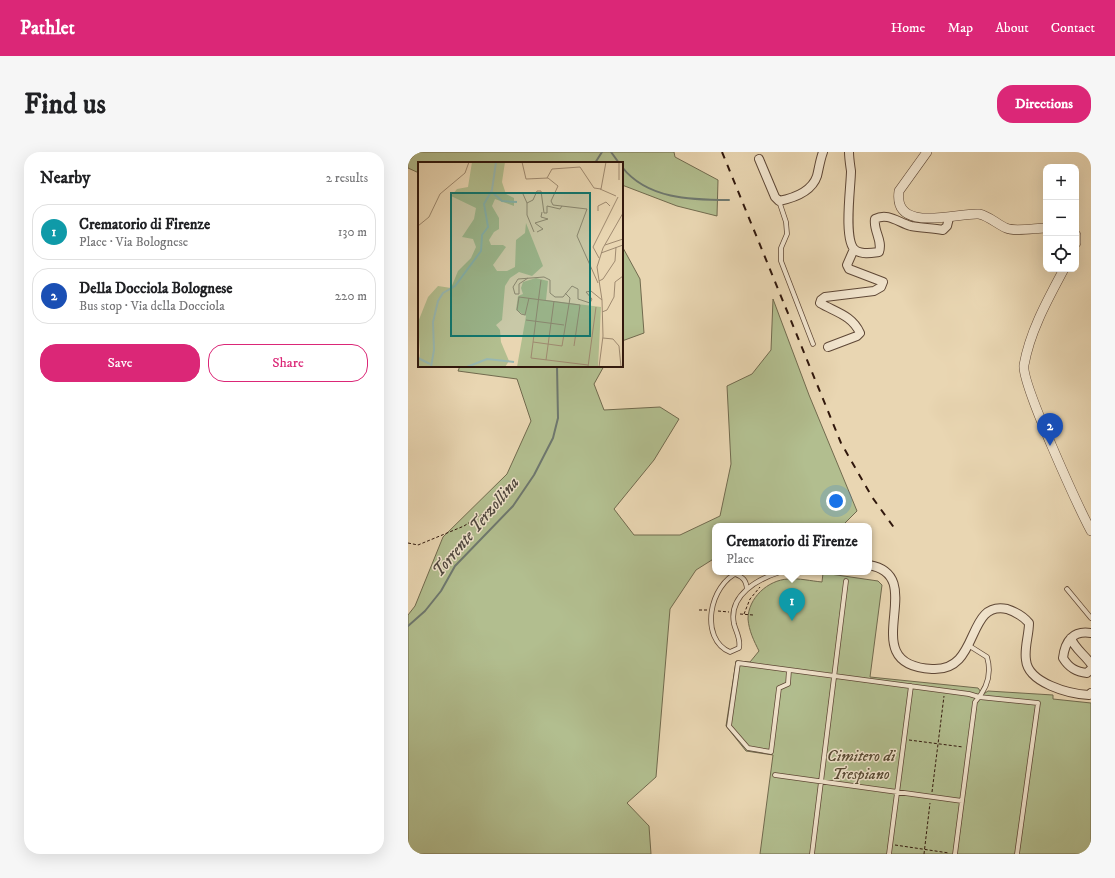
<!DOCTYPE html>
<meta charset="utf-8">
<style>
:root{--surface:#fff;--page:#f6f6f6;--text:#202124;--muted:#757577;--line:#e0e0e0;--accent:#db2777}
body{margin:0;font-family:"IM FELL DW Pica",serif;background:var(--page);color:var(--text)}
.controls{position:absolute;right:12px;top:12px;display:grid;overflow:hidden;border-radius:8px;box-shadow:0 4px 16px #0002}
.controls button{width:36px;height:36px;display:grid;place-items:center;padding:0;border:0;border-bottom:1px solid var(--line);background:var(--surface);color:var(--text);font:20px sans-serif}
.you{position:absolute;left:428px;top:349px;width:14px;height:14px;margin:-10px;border:3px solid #fff;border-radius:50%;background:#1a73e8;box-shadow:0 0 0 6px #1a73e833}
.badge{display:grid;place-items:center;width:26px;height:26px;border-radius:50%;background:var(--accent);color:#fff;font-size:13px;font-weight:700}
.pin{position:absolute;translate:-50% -33px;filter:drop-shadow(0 1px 2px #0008)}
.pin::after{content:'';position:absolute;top:21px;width:14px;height:12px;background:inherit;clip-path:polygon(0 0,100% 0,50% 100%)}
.popup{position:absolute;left:304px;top:371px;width:160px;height:52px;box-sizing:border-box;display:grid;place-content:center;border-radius:8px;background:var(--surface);filter:drop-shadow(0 1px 3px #0005);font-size:13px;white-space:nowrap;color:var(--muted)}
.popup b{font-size:15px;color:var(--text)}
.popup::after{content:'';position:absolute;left:50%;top:100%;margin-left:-8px;border:8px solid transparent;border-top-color:var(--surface)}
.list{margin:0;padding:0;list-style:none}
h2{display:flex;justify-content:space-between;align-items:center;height:52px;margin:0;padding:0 16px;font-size:17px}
h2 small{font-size:13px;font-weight:400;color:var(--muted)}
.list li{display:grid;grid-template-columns:26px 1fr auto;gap:12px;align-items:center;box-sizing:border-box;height:56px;margin:0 8px 8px;padding:0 8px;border:1px solid var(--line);border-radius:16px}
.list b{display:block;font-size:15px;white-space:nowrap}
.list p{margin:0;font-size:13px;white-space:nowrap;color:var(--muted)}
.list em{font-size:13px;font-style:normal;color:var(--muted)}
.actions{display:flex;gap:8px;padding:12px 16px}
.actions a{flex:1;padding:9px 0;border:1px solid var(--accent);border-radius:16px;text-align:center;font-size:14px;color:var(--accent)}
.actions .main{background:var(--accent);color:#fff}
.icon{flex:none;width:22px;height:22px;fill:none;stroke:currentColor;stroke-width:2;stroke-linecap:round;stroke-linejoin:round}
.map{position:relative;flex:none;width:683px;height:702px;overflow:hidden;border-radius:16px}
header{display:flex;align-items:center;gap:24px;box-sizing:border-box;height:56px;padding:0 20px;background:var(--accent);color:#fff}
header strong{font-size:19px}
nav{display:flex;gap:22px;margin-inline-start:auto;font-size:14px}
.intro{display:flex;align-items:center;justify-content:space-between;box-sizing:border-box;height:96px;padding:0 24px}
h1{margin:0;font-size:28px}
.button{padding:10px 18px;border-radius:16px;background:var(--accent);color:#fff;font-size:14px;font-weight:700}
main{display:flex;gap:24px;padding:0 24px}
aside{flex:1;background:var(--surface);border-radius:16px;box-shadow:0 4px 16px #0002}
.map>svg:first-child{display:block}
.green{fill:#b2be8f;stroke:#716a4e}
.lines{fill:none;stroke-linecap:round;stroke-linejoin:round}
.stream{stroke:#6e786f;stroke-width:2}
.service-casing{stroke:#5e4736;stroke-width:5.5}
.minor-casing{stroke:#5e4736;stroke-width:10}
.tertiary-casing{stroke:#5e4736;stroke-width:10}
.path{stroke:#30170c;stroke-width:1;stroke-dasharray:3 2;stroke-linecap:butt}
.service{stroke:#f1e4cd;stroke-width:4}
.minor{stroke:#f1e4cd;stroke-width:8}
.tertiary{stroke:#f1e4cd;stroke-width:9}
.rail{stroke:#30170c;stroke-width:2;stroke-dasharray:7 7;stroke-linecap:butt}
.labels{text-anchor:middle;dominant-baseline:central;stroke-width:3;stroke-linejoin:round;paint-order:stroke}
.park-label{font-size:16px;font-style:italic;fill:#574933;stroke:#f1e4cd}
.water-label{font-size:17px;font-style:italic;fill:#4f473e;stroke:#f1e4cd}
.inset-river{fill:none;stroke:#98b8b1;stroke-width:2}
.inset-road{fill:none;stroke:#9f8a70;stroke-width:1}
.view{fill:#0f766e;fill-opacity:0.15;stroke:#0f766e;stroke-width:2}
.inset-edge{fill:none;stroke:#30170c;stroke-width:2}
</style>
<header>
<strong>Pathlet</strong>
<nav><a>Home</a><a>Map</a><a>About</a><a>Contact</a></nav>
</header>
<div class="intro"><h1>Find us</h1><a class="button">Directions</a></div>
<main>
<aside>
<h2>Nearby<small>2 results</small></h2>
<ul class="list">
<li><span class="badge" style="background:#0f9aa8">1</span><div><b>Crematorio di Firenze</b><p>Place · Via Bolognese</p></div><em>130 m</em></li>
<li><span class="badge" style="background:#1a4fb4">2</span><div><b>Della Docciola Bolognese</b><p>Bus stop · Via della Docciola</p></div><em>220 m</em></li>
</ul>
<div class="actions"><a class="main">Save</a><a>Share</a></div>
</aside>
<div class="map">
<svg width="683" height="702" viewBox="0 0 683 702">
<rect width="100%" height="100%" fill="#e9d6b2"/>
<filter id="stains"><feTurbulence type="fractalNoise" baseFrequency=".005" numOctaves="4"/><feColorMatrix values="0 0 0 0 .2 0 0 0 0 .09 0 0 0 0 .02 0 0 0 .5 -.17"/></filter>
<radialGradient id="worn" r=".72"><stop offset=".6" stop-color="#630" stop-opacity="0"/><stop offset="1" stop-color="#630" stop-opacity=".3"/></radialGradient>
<path class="green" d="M9,0H266L267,5L310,28L309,64L269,54L214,33V11H11V21L0,16V10Z
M214,94L232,127L236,181L214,189Z
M365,147L401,243L449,359L434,374H307V406L288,418L262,457L248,625L219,651L241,674L243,702H0V463L7,454L35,385L99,322L123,269L109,227L50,219L52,214H196L186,232L196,258L252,255L271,267L246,308L206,357L226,383H272L312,364L323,312L319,234L344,222L363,198Z
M415,421L470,429L474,433L462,525L570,536L573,540L577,541L580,539L645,543V547L683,551V702H352L365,603L338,599L318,574L328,509L342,510L351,499C346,489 341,479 340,467C340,446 360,428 380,427C391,426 403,429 414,430Z"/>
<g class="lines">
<path class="stream" d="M203,0L211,11
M187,11L194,0
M214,15C239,47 283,48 321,48
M0,474L17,459L33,439L47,414L105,354L126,323L145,286L150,266L149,214"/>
<defs>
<path id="service" d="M371,49L378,70L379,82L373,96V109L405,192
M331,420C301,432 291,487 322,500L331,496C333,487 328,480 326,472C320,443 350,427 372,420
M327,422C335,425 338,428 339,437
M659,437L683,466
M381,518L380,532L371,536L363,600L340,596L321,574L330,511L561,542L571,545L630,551L609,702
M367,623L554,649
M404,702L438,429
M481,702L503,534
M547,702L567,550C579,537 584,522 579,505L560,493
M683,702V699"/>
<path id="minor" d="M441,0C441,6 442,12 443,19C443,34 435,88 447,98C454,103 464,101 471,100C475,88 465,79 467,67C480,60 491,71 503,74C514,76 525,76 535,78L539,74L541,66
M351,7L367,45L371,49C386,46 404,39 409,24C411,16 412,8 415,0
M420,195L449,184L452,181C444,163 427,160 412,151L413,148L417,145L466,139L473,135L475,130L441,117L439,113L446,97
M461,413C524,424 443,513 524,517C573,520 557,448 599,457C608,460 615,464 621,471C621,483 616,496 618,508C620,531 661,542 681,543L683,541
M683,481C665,478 657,489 655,506C661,516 668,520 679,521L683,517
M663,486C666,496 677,503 683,512"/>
<path id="tertiary" d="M519,0L491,39C485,83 551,60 571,62C581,64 589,72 598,76C606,80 628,76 638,76
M668,83V91
M656,117C640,147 622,179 616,213C613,231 671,356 683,379"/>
</defs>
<use href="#service" class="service-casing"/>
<use href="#minor" class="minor-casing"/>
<use href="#tertiary" class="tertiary-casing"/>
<path class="path" d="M0,391L10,393L56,374L85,355
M378,423L405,420
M291,458H299
M310,459L321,460
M332,462L345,463
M336,462L342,447L352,435
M501,588L555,595
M524,640L536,544
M487,693L541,701
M516,702L522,651"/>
<use href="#service" class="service"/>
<use href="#minor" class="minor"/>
<use href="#tertiary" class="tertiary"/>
<path class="rail" d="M314,0L433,291L464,345L487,377"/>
</g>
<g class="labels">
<g class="park-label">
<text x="453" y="604">Cimitero di<tspan x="453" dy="18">Trespiano</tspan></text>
</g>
<g class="water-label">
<text transform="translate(68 375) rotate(-50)">Torrente Terzollina</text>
</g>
</g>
<g transform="translate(10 10)">
<rect width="205" height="205" fill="#e9d6b2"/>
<path d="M54,0H87L84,20L88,32L96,36V44L77,37L74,44L81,56V67L76,70L71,78L73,83H85L88,85L75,103L79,109H89L97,105L98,78L107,71L108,61L125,104L114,114L101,110L92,116L87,124L84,158L78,163L82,168L83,180L91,199L87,205H0L2,191L0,160L10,135L20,124L33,126L40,109L53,96L58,85L55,77L44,75L56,57L58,46L33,34L39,27L50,25ZM118,116L130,119L128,138L183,145L180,205H99L108,154L98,148L100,134L105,132L103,126L105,120Z" fill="#b2be8f"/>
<path class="inset-river" d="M73,29L84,39L99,40M0,196L12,202M13,205L16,188L15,160L20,139L25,131L37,124L63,89L64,73L70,65L66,42L74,28L78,0M49,205L69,197L96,200"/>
<path class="inset-road" d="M104,0L108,17L130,16L140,24L133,39L135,43L169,47L159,74L180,121M201,0V18M129,16L134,7L162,5L176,26L183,27L188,0M182,27L198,34M105,32L109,41L115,38L119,29H123L126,51H129V44L142,47L144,44M109,41V53L116,70M180,49V44L188,40L192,44M0,64L11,55L22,32L47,11L51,0M119,70L125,67L117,61L130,57L123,55L124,50M187,83L205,77M183,91L205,83M181,96L175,85L200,35M110,116L101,122V132H97L95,125L100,117L126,115L132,118V131L137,135H145L154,124L160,127V137L172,141L174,137L168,130M123,118L113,196L170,203M181,119L185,117L197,99L198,85M168,130L173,129L184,138M111,136L107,153L103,152L99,148L101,135L162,143L156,184M184,150L189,148L196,135L197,120L205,114M108,158L146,163M185,176L195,177L201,184L203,205M115,180L144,184L152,136L147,131M128,198L136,139M170,205L178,145M181,205L185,174L184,138L179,105L185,86L205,51"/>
<path class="view" d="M33,31H172V174H33Z"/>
<rect width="205" height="205" class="inset-edge"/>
</g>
<rect width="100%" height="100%" filter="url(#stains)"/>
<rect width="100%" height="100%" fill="url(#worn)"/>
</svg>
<div class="controls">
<button>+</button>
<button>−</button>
<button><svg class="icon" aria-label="locate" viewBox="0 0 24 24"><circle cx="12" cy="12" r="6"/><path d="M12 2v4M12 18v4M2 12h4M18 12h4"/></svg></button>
</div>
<div class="you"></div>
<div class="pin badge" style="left:384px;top:469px;background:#0f9aa8">1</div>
<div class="popup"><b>Crematorio di Firenze</b>Place</div>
<div class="pin badge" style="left:642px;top:294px;background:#1a4fb4">2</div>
</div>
</main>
